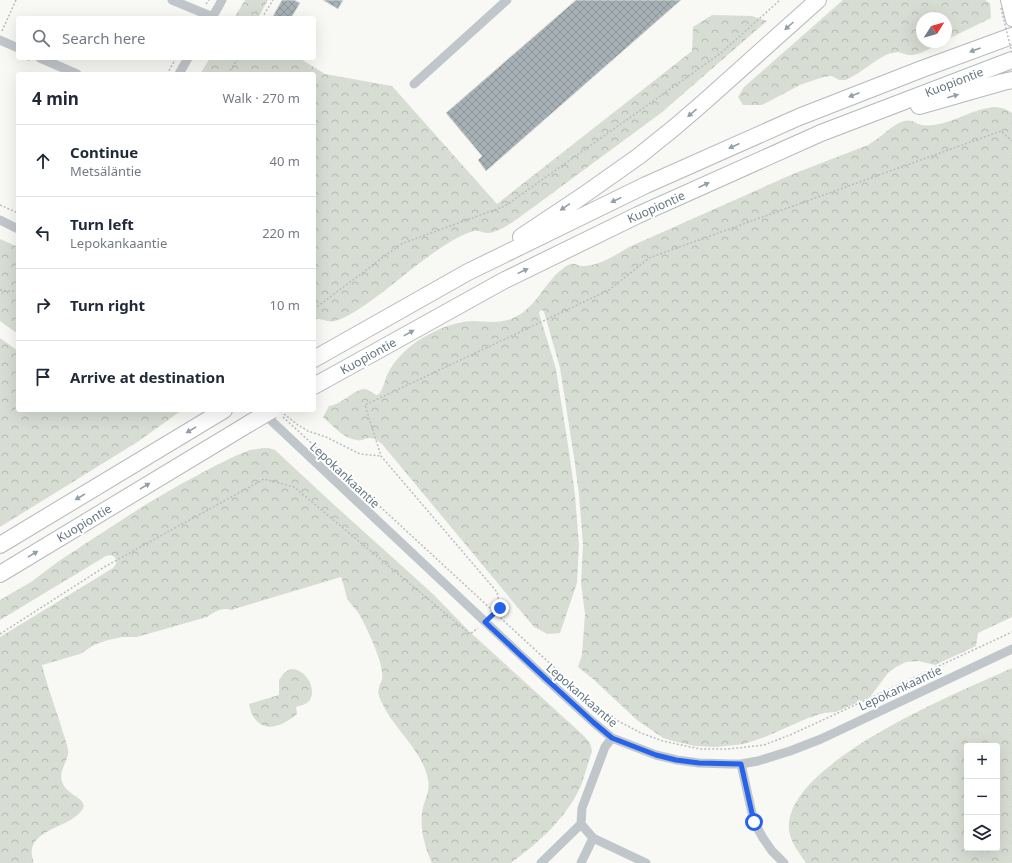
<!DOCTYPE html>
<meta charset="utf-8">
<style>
:root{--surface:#fff;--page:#f2f2f3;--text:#1f2937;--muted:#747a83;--line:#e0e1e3}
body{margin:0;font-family:"Noto Sans",sans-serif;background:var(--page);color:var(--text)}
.controls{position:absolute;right:12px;bottom:12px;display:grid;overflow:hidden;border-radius:4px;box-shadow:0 4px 16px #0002}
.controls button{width:36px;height:36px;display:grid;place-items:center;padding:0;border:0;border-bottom:1px solid var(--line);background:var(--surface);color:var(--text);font:20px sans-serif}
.compass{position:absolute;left:916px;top:12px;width:36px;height:36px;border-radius:50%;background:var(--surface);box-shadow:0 4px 16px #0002;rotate:53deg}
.stop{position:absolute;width:12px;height:12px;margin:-9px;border:3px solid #2563eb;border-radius:50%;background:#fff}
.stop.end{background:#2563eb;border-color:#fff;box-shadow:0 1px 4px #0008}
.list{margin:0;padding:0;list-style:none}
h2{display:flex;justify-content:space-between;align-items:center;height:52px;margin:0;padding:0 16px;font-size:17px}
h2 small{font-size:13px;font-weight:400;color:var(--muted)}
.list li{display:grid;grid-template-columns:26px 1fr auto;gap:12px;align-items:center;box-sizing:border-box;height:72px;padding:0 16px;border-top:1px solid var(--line)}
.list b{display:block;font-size:15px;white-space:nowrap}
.list p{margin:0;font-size:13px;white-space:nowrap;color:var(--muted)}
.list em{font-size:13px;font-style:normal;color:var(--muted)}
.icon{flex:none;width:22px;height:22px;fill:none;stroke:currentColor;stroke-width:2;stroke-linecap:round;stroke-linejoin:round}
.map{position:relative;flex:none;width:1012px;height:863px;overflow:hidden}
.search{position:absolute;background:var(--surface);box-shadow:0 4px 16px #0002;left:16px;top:16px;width:300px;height:44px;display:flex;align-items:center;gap:10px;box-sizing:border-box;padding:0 14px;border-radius:4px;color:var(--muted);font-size:15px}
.panel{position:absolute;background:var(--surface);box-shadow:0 4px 16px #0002;left:16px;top:72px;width:300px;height:340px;border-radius:4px}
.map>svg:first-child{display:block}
.forest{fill:url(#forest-crowns);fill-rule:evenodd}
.building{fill:url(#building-cross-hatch);stroke:#dadad8}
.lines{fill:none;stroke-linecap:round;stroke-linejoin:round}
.secondary-casing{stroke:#b4babe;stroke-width:14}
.highway-casing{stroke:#b5b9bc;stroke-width:18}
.path{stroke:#b9bdc0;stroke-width:1.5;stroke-dasharray:2 2;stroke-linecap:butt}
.street{stroke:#c1c6ca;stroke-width:9}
.secondary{stroke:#fff;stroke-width:12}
.highway{stroke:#fff;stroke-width:16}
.highway-bridge-casing{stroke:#b5b9bc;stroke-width:18;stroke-linecap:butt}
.path-bridge{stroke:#b9bdc0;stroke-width:1.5;stroke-dasharray:2 2;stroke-linecap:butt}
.highway-bridge{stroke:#fff;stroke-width:16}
.oneway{fill:#929fa7}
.route{stroke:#2563eb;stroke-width:5}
.labels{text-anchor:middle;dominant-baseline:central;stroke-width:4;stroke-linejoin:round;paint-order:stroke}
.street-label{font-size:12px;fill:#637681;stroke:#fff}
</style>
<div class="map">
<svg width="1012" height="863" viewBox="0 0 1012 863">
<defs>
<pattern id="forest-crowns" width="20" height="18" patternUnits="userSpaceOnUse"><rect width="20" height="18" fill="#d8ddd4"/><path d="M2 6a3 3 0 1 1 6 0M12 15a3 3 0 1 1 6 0" fill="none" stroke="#b3b8b1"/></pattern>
<pattern id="building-cross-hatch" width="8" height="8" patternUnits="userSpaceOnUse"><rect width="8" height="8" fill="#a6b0b5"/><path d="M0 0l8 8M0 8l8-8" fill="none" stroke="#8b9499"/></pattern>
</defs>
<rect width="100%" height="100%" fill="#f8f8f5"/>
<path class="forest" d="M245,0H268L258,18H234Z
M843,0H985L990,3L991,18L946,40V18H922V42H943L921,53L913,55H908L898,52L888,54L877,60L857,74L846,80H839L832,76L823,77L800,85L762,105H743L738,97L744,87Z
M712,15L752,16L767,21L661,113L520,217C511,223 499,232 488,233C484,233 482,232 479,231C472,230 464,235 459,237C427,254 401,279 372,300C361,308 348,317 335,321C327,323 322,318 314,319V74H200L210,58H299L325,74L392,86L497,204L692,51L693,27Z
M996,107L1005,109L1012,113V617L978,633L976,646L935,665L919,661L906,662L896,667L888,673L870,697L836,712L824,713L808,718L765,737L744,744L716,747L695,746L673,741L663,738L637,720L593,679L578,667L582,655L585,614L581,583L583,545L579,495L574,457L560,368L544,312L542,310L540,311L539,313L556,369L570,458L575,495L579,545L577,583L560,633L548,634L534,627L382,444C377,440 372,436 365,439C362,440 360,441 356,440C343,438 332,425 323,417L329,406C343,404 353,390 364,389C371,389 372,395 378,395C384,389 384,381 388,373C394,361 405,350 416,342C433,331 452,322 472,321C486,321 498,324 511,319C538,308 543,282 565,267C575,260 576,267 585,266C600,265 616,255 629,247L793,174L868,145C881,138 891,125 904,121C912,119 915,123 922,125C926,126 930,125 934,125C956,122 974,108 996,107Z
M0,239L18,247V334L0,321Z
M0,338L18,351V410H182L139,441L0,527Z
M263,448H269L275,450L331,502L433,594L470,632L583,735L590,743L592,751L581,786L573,801L563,815L551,829L534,845L511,863H432C425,848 420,830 422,813C424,797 432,792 427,775C419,747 394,729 382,703C380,699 377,693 379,688C379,685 381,683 382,680C383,673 381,665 379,659C374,644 367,628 359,614C356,609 351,605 348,600C345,593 344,584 341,577L231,610C222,607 214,612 207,617L137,637H122L108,640L94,645L80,654L42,665C47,686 55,706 61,726C63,734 67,742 68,750C70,760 58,769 62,782C67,795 82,796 84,806C75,830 20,827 34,863H0V637L113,568C120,561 115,553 106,556L0,620V600L31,582L59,561L94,538L145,505L181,484L211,468L235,456L250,450Z
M1012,668V863H806C797,850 787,838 789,822C797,758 959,692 1012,668ZM967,746H997V848H967Z
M290,669C306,667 319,692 308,702C306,704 300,706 296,707L297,714C284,725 264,735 253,716C251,713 250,708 249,704L279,695V680L284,673Z"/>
<path class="building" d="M282,0H294L300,3L291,18H272Z
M323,0H343L338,9Z
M576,0H681L486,171L478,160L482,156L446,113Z"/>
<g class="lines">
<defs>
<path id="secondary" d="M1007,0L1012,20"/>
<path id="highway" d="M919,106L1003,82L1012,80
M521,237L581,197L639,156L675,127L704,102L818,0
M314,359L468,272L646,185L799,117L922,69L1012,36
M314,386L503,281L638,215L821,133L1012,60
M0,545L224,410
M0,574L250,423"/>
</defs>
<use href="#secondary" class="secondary-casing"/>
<use href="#highway" class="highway-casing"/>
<path class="path" d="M206,4L209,0
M262,18L273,0
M2,31L16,0
M24,58L31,61
M167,74L176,58
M228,74L238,58
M0,205L18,213
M0,290L9,291H18
M314,309L401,244L505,206L721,53L780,0
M284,414L298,425L308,431L326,437L360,454L381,456
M283,417L544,658L598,707L618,721L641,733L663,741L700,749H728L764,745L790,735L812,725L1012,632
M492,615L500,608L497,592L381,456L365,405L609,290L649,258L1001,131L1012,141
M0,634L106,566L264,479L294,487L470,634L478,628
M612,727L618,721"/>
<path class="street" d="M172,0L213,17
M212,18L222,0
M0,40L18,48
M40,58L77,74
M179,74L188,58
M414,84L507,0
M0,220L18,229
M262,412L545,678L593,722L612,738L656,755L677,760L699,763L731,764H741L758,761L790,751L821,739L1012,649
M741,764L754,822L763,838L772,851L784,863
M581,824L593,838L646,863
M541,863L581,824L582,808L605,747L612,738
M581,863L593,838"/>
<use href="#secondary" class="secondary"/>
<use href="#highway" class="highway"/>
<defs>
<path id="highway-bridge" d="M250,423L272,410"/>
</defs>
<use href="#highway-bridge" class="highway-bridge-casing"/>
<path class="path-bridge" d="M1001,8L1012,53"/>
<use href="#highway-bridge" class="highway-bridge"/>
</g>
<defs><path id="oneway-solid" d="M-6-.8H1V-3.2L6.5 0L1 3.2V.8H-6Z"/></defs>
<g class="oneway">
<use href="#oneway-solid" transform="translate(789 26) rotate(138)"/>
<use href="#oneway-solid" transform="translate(975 50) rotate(160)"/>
<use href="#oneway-solid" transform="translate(854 95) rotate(159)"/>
<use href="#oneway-solid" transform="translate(953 96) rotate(-16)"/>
<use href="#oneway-solid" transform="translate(692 113) rotate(139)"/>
<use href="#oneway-solid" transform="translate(734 146) rotate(156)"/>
<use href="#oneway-solid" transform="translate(704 185) rotate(-24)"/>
<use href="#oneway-solid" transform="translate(616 200) rotate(154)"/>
<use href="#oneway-solid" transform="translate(565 207) rotate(146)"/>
<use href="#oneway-solid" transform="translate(523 271) rotate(-26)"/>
<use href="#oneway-solid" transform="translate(409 333) rotate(-29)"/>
<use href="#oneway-solid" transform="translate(191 430) rotate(149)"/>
<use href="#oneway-solid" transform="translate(145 486) rotate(-31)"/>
<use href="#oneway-solid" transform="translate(80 497) rotate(149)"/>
<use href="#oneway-solid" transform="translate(33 554) rotate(-31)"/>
</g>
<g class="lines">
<path class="route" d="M500,608L485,622L545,678L593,722L612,738L656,755L676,760L699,763L741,764L754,822"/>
</g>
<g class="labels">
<g class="street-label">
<text transform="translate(954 82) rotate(-21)">Kuopiontie</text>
<text transform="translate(656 207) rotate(-24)">Kuopiontie</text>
<text transform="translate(368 356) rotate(-29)">Kuopiontie</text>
<text transform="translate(345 475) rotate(43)">Lepokankaantie</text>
<text transform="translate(84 523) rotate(-31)">Kuopiontie</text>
<text transform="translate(900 688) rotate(-25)">Lepokankaantie</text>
<text transform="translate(582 695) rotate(41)">Lepokankaantie</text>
</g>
</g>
</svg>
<div class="controls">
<button>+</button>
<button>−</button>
<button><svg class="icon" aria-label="layers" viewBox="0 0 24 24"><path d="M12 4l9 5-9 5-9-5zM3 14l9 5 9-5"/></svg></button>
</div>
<svg class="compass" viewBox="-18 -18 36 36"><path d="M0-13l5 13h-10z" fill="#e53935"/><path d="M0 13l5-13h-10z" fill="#747a83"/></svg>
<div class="stop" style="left:754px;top:822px"></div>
<div class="stop end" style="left:500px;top:608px"></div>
<div class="search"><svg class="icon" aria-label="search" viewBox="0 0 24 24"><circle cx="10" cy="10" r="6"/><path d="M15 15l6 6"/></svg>Search here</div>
<section class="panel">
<h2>4 min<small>Walk · 270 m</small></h2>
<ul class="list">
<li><svg class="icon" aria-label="ahead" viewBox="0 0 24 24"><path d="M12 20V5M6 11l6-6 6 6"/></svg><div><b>Continue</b><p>Metsäläntie</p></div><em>40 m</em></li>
<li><svg class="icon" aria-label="left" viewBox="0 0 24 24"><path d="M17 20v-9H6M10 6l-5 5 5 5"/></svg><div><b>Turn left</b><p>Lepokankaantie</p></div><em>220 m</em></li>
<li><svg class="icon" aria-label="right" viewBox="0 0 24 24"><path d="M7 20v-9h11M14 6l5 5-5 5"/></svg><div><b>Turn right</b></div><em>10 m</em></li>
<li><svg class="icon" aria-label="arrive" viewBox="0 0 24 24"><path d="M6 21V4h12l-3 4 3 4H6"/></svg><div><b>Arrive at destination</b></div></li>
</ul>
</section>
</div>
